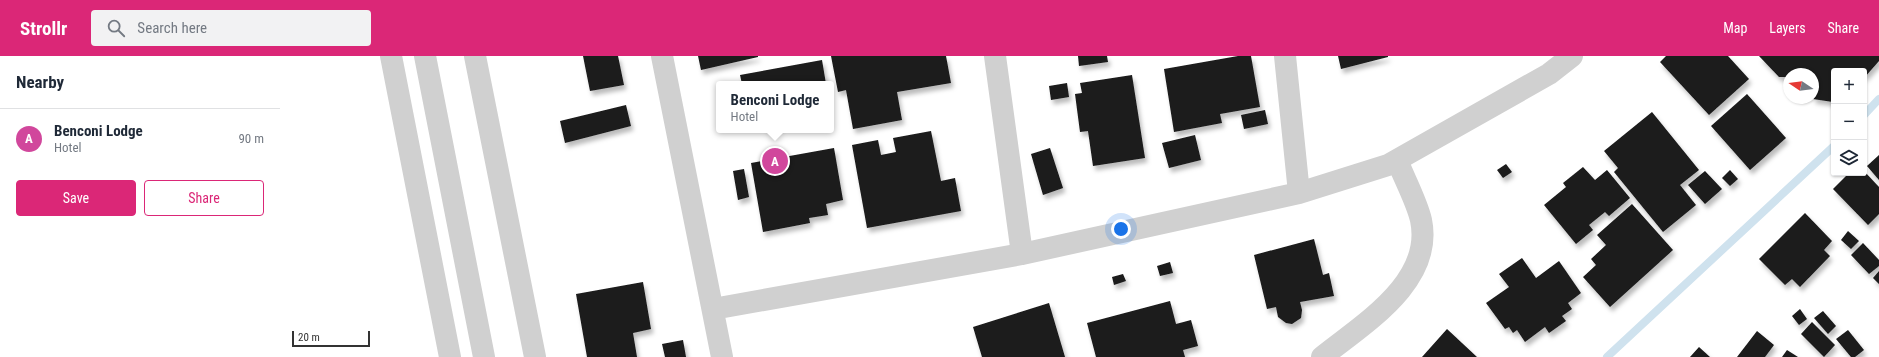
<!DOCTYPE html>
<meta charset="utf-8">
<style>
:root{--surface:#fff;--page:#f2f2f3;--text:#1f2937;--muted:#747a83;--line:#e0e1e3;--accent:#db2777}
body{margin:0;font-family:"Roboto Condensed",sans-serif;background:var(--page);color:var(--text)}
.controls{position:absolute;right:12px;top:12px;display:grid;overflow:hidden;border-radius:4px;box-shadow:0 1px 3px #0004}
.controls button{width:36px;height:36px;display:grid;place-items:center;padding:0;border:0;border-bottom:1px solid var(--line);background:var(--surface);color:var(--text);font:20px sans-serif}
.compass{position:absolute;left:1503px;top:12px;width:36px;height:36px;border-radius:50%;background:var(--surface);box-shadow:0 1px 3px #0004;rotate:283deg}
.scale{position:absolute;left:12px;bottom:10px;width:78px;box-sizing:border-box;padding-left:4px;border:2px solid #333;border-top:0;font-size:11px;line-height:14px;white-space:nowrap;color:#333;-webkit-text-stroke:3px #fff;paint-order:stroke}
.you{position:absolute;left:841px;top:173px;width:14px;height:14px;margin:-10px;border:3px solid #fff;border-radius:50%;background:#1a73e8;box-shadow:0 0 0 6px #1a73e833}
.badge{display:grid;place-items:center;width:26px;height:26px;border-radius:50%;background:var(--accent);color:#fff;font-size:13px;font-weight:700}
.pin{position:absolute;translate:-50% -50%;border:2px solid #fff;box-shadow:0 1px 4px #0006}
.popup{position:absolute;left:436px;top:25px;width:118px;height:52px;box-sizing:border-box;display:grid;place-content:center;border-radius:4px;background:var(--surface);filter:drop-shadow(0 1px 3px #0005);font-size:13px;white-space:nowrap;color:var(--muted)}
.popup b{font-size:15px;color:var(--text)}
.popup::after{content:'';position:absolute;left:50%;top:100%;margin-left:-8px;border:8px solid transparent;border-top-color:var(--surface)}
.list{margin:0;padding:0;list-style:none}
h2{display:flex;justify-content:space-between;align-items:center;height:52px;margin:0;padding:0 16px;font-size:17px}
h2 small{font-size:13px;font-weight:400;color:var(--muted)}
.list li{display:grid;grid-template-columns:26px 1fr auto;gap:12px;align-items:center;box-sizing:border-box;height:60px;padding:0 16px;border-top:1px solid var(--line)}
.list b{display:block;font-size:15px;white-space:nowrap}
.list p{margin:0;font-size:13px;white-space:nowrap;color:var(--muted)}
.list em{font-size:13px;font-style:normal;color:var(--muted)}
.actions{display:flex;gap:8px;padding:12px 16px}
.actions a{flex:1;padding:9px 0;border:1px solid var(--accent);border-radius:4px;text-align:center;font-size:14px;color:var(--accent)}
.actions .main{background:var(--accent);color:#fff}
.icon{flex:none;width:22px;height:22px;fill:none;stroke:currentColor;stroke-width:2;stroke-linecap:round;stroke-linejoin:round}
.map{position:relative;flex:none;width:1599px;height:301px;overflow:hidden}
header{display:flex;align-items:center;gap:24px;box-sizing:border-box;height:56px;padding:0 20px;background:var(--accent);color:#fff}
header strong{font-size:19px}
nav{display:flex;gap:22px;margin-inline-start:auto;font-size:14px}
.search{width:280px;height:36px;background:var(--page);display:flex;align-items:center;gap:10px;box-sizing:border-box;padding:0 14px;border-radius:4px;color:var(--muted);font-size:15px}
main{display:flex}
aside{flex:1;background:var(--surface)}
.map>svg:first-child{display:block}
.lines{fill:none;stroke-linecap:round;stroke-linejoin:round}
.stream{stroke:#cfe2ee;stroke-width:8}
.building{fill:#1a1a1a;filter:url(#shadow)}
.minor{stroke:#d0d0d0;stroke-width:22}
</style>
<header>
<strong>Strollr</strong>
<div class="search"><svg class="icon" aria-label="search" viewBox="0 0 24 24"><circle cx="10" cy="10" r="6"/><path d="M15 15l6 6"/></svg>Search here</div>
<nav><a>Map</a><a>Layers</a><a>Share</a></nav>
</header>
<main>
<aside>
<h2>Nearby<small></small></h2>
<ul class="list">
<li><span class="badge" style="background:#d1479c">A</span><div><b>Benconi Lodge</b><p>Hotel</p></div><em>90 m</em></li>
</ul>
<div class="actions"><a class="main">Save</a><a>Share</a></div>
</aside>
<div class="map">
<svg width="1599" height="301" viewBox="0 0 1599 301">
<defs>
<filter id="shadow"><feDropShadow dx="2.5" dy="4.5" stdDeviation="2" flood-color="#0004"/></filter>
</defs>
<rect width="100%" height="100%" fill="#fff"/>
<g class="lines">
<path class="stream" d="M1584,59L1599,43
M1327,301L1554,90"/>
</g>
<path class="building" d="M303,0H338L344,29L310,35Z
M418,0H478V1L421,14Z
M551,0H666L671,27L617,36L622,64L573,73L566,34L558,36Z
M798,0H827L828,6L799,10Z
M958,0H971L980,51L940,58L942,67L894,76L884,13Z
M1058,0H1108V1L1061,13Z
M1386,0H1448L1469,23L1429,59L1380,6Z
M1479,0H1599V5L1584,22V15H1554L1553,46L1533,43V18H1509V21H1499Z
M542,4L546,28H462L460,19Z
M852,19L865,102L813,110L808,75L800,76L795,38L802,37L800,27Z
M787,27L789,41L771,44L769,30Z
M1467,38L1506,82L1470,114L1431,70Z
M346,49L351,70L285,87L280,65Z
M985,54L988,68L964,73L961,59Z
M1372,56L1419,114L1400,129L1416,149L1383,176L1334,116L1338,112L1324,95Z
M651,75L661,125L675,122L681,155L587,172L572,89L598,84L601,99L616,96L613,82Z
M915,79L921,104L889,112L882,87Z
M554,92L563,144L546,148L548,159L529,162L530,167L483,176L471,107Z
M770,92L783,132L763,139L751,98Z
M1599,99V124L1587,110Z
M1226,108L1232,116L1223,122L1217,114Z
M1303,111L1315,124L1327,114L1350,142L1329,160L1325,156L1309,169L1313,174L1296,188L1264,149L1286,131L1283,127Z
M464,113L469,141L458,144L453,115Z
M1450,114L1458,123L1450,130L1442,122Z
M1425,115L1442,133L1425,148L1408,129Z
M1584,115L1599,131V158L1588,169L1553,133L1569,117H1584Z
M1352,148L1393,194L1330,251L1303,221L1316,209L1311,203L1326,189L1317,179Z
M1525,157L1552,185L1544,194L1550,200L1520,231L1512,223L1505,229L1479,203Z
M1568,175L1579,185L1571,193L1561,184Z
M1034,183L1043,219L1049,217L1054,240L1020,246L1022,254L1021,262L1012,268L1006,267L998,261L996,251L987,253L974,199Z
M1583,187L1599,204V210L1589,218L1571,199Z
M1242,202L1256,222L1279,205L1301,237L1288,247L1292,253L1282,260L1286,265L1269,277L1265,271L1245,286L1237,274L1233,277L1229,271L1225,273L1206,247L1229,231L1219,218Z
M890,206L893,217L880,220L877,210Z
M1599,215V228L1593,222Z
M843,218L846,225L834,229L832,221Z
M363,226L371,273L353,277L357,301H307L296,238Z
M890,245L896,268L911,264L918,290L903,294L905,301H816L807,267Z
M769,247L785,301H702L693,271Z
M1520,253L1527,263L1519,269L1512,260Z
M1543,255L1556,270L1548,278L1534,262Z
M1532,266L1555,289L1544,301L1521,278Z
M1167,273L1197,301H1142Z
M1568,274L1584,294L1575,301H1571L1556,283Z
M1477,275L1494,289L1485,301H1457Z
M403,284L406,301H385L382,288Z
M1419,291L1430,301H1410Z
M1507,294L1518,301H1502Z"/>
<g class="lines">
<path class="minor" d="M111,0L170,301
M145,0L204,301
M195,0L255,301
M382,0L442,301
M715,0L742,198
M1005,0L1019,137
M433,253L742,198L1019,137L1108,109L1269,18L1292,0
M1042,301C1083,268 1154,226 1141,164C1137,146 1124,122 1117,104"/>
</g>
</svg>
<div class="controls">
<button>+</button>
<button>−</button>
<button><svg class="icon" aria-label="layers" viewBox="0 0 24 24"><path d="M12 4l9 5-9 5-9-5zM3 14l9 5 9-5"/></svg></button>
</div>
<svg class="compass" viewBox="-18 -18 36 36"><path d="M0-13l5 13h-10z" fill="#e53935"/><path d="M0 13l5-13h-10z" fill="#747a83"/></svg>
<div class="scale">20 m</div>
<div class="you"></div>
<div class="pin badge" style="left:495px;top:105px;background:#d1479c">A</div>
<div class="popup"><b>Benconi Lodge</b>Hotel</div>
</div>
</main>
